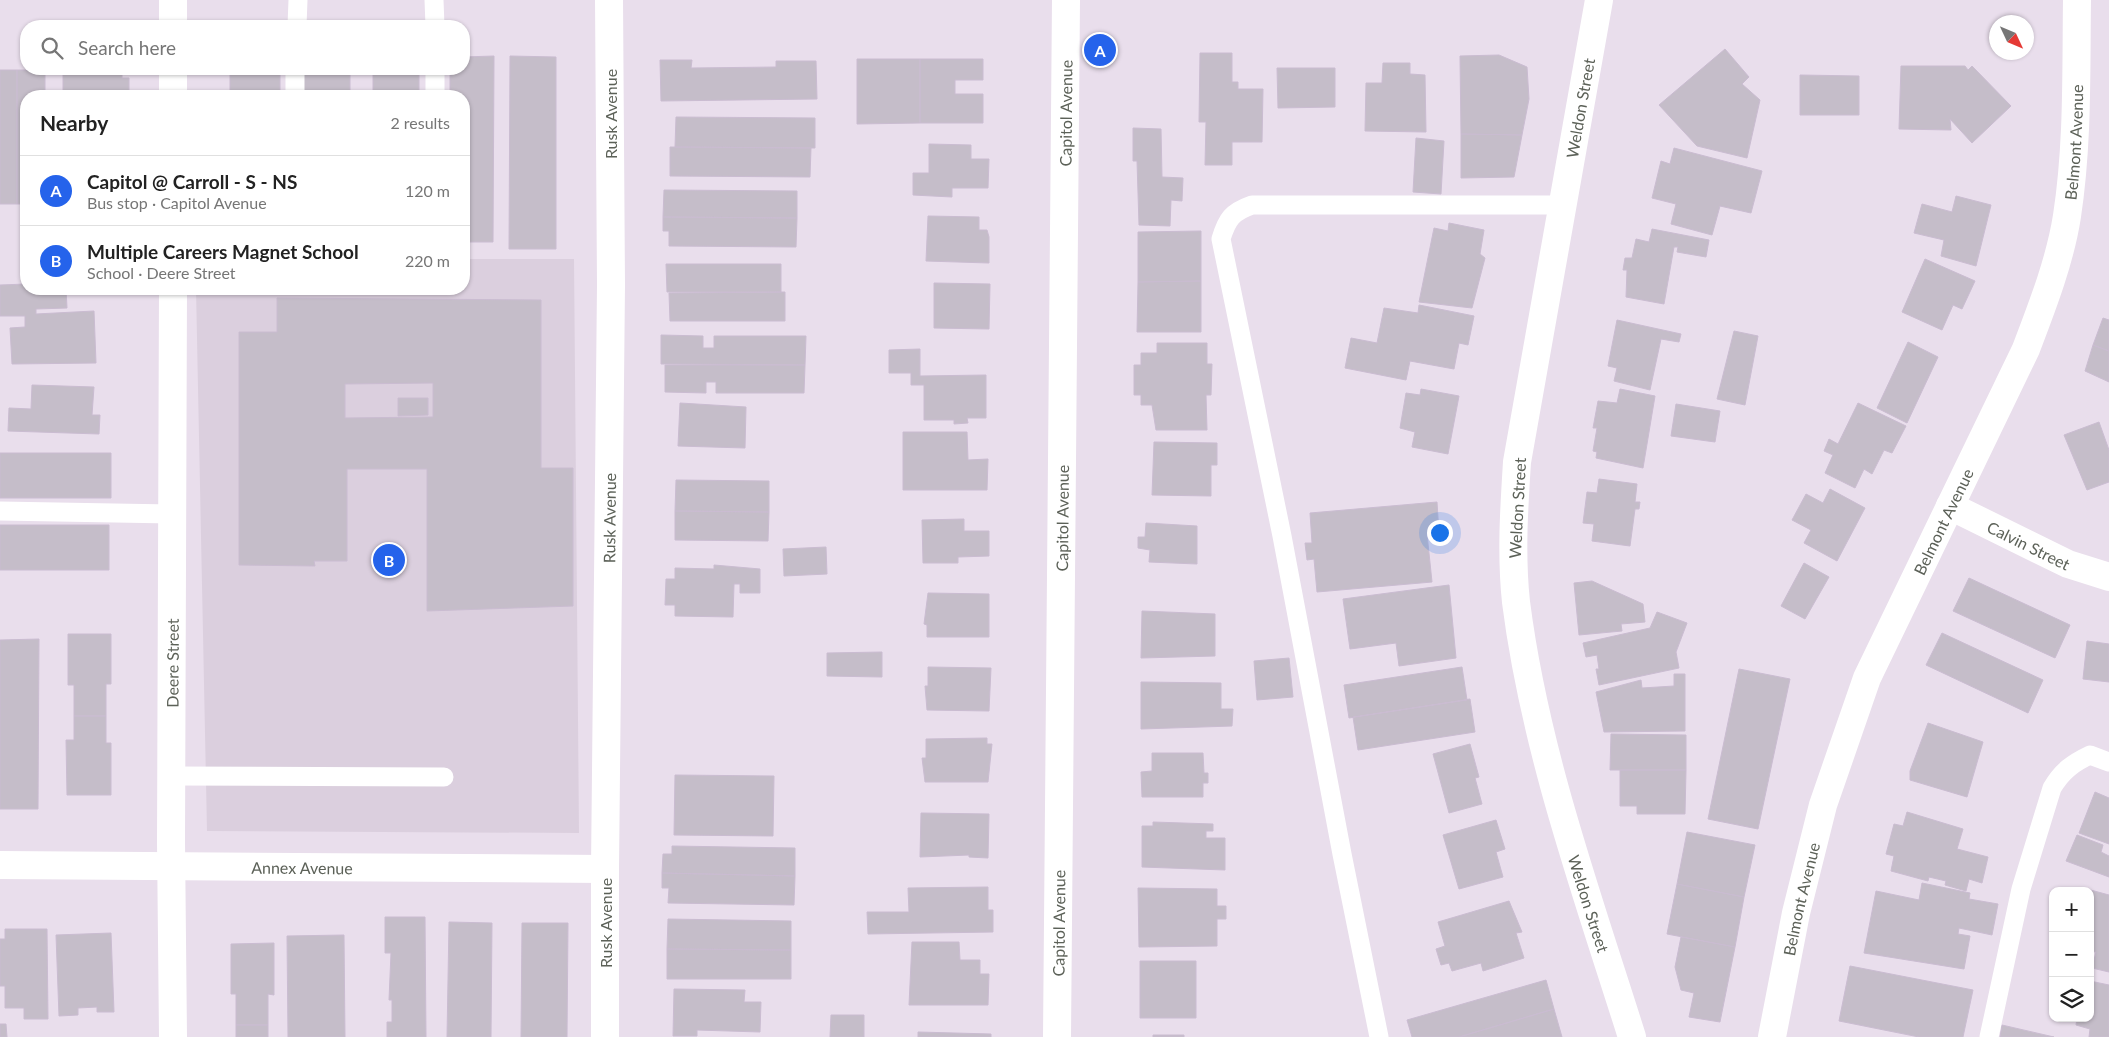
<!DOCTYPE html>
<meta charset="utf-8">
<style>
:root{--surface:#fff;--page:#f6f6f6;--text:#222;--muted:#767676;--line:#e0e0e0;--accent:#2563eb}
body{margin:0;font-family:Lato,sans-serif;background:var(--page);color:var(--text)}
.controls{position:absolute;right:15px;bottom:15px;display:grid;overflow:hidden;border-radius:10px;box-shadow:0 1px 4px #0004}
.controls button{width:45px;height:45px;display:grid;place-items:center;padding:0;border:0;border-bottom:1px solid var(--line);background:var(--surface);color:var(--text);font:25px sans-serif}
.compass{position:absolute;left:1989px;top:15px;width:45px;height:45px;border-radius:50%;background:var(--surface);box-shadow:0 1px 4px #0004;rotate:134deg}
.you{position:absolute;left:1439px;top:532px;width:18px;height:18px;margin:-12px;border:4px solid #fff;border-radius:50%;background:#1a73e8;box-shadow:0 0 0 8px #1a73e833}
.badge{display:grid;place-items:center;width:32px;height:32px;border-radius:50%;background:var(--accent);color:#fff;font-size:16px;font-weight:700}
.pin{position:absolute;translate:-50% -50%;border:2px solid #fff;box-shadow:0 1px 5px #0006}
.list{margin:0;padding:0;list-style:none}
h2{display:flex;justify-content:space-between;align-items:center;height:65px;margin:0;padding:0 20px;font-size:21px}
h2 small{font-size:16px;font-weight:400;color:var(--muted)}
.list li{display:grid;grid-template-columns:32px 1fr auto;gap:15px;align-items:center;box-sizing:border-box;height:70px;padding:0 20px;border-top:1px solid var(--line)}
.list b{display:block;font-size:19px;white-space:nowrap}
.list p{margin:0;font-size:16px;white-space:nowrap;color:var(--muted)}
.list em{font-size:16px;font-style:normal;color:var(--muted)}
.icon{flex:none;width:28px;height:28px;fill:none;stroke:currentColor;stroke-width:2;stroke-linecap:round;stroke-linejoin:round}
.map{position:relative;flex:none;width:2109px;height:1037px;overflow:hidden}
.search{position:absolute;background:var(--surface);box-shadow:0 1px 4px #0004;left:20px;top:20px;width:450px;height:55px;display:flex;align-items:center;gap:12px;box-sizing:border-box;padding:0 18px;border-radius:20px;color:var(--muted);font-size:19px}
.panel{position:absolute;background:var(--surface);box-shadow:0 1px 4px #0004;left:20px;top:90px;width:450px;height:205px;border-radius:20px}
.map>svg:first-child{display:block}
.education{fill:#dbcfde}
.building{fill:#c5bdc9;stroke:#cabcd1;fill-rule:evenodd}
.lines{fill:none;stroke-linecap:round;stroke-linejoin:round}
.service{stroke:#fff;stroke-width:19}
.minor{stroke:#fff;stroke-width:28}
.labels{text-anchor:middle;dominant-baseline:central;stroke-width:4;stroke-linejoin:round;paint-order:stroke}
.street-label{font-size:16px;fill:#5c6158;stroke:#fff}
</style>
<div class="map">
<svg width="2109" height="1037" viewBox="0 0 2109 1037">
<rect width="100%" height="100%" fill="#e9deec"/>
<path class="education" d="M464,259H574L579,833L207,831L196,289H464Z"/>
<path class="building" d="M1725,49L1749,77L1742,84L1760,100L1747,158L1697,146L1659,105Z
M1200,53H1232V82H1238V89H1263L1262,142H1232V165H1205L1206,122H1199Z
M1499,55L1527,67L1529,99L1522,135L1461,134L1460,56Z
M494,56L493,242H464V96H450V69H464V57Z
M510,56L556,57V249H509Z
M857,59H920V123L857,124Z
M920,59H983V80H955V94H983V123H920Z
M660,60H692L691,68L776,67V61H816L817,99L661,101Z
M1383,63H1410V74L1425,75L1426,132L1365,131L1366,83H1382Z
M1901,66H1965L1968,70L1972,66L2011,106L1972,143L1950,119L1951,130L1899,129Z
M1277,68H1335V107L1278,108Z
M122,69V78H129V96H63V70Z
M230,69H280V96H230Z
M297,69H350V96H297Z
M373,69H419V96H373Z
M0,70H17V204H0Z
M17,70H45V96H26V204H17Z
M1800,75L1859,76V115H1800Z
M676,117L815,118V148L675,147Z
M1133,128L1161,129L1162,177L1183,178L1182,201L1171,200L1170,226L1139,225L1137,161H1133Z
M1461,134L1522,135L1514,177L1461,178Z
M1416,138L1444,141L1441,194L1413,192Z
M929,144L971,145V159H989L988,188H952V197L913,195V173H929Z
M670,147L811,148L810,177L670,176Z
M1674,148L1762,171L1751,213L1720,206L1712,235L1671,224L1676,204L1652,198L1661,161L1670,164Z
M664,190L797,191V218L663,217Z
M1956,196L1991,205L1976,266L1941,256L1944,240L1914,233L1922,204L1952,212Z
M928,216L979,217V230H987L989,237V263L926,261Z
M663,217L797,218L796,247L669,246V231H663Z
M1449,223L1484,230L1480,254L1485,258L1472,308L1419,302L1434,228L1448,231Z
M1652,229L1709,240L1706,257L1677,252L1678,247H1674L1664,304L1626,297L1627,270H1623L1625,258H1632L1636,239L1649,242Z
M1201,231V281L1138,282V232Z
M1925,259L1975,281L1962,309L1953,305L1942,330L1902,312Z
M666,264H781V292H667Z
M1201,281V332H1137L1138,282Z
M934,283L990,284L989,329L934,328Z
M26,284V289H66L67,308L36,309V314L94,311L96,363L12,364L10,328L25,327V316H0V285Z
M785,292V321H670L669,293Z
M277,298L541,300V468H573V606L427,611V469H347V561H314L315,566L239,565V332H277ZM433,383V417L345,418V384Z
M1419,305L1474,316L1468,345L1459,343L1454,369L1410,361L1406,380L1345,368L1351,338L1377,343L1384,308L1418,313Z
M2103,318L2109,320V351L2093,345Z
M1617,320L1681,334L1679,342L1661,339L1650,390L1614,381L1617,368L1608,366Z
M1734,331L1758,336L1745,405L1717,399Z
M661,335L703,336V348H714V336H806L805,365L661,364Z
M1908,342L1938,357L1907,423L1877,408Z
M1157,343H1207V364H1212L1211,395H1206L1207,430H1156L1152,405H1141V395H1134V365H1141V353H1157Z
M2093,345L2109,351V382L2085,371Z
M920,349V376L986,375V418H967L968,423L954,424V420H924V385H911V373H889V350Z
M665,365H805L804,393H716V382H706V393L665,392Z
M32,385L94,387L92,415H100L99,434L8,431L9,408L31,409Z
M1421,389L1459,396L1448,454L1412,447L1415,432L1400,428L1406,393L1420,395Z
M1620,389L1655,396L1643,468L1596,458L1597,452L1593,451L1597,428H1593L1598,401L1617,403Z
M398,398H428V415L398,416Z
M680,403L746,407L745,448L678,446Z
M1858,403L1906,426L1892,453L1884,450L1872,474L1864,469L1855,488L1825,473L1833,455L1824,451L1829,439L1838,444Z
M1676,404L1720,411L1715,442L1671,436Z
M2099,422L2109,450V482L2087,490L2064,435Z
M903,432H967L968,460L988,459L987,490H903Z
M1154,442L1217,443V465H1211V496L1152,495Z
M0,453H111V498H0Z
M1599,479L1637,484L1635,502H1640L1639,509H1635L1630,546L1592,541L1594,524L1583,523L1587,492L1597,493Z
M676,480L769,481V512L675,511Z
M1830,489L1865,508L1837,561L1804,543L1811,530L1792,520L1806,494L1823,503Z
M1437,502L1439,533L1427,534L1432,582L1317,592L1314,559L1307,560L1305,543H1312L1310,513Z
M675,511L769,512L768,541L675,540Z
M964,519V531H989V556L958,557V563H923L922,520Z
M1146,523L1197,526V564L1149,562L1150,550L1138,548V537H1145Z
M0,525H109V570H0Z
M826,547L827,574L784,576L783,549Z
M1804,563L1829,577L1805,619L1781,606Z
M714,565L760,569V593H740V584H734L733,617L675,616V605H665L666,579H675V568L714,569Z
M1969,578L2070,625L2055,658L1953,611Z
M1592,581L1643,604L1645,622L1621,624L1622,631L1579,635L1574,583Z
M1449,585L1456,658L1399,666L1396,643L1350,649L1343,599Z
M928,593L989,594V637H927V625L924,624Z
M1142,611L1215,614V656L1141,658Z
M1657,612L1687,623L1676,652L1679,668L1599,685L1596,669H1599L1597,655L1586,657L1583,643L1650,628Z
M1942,633L2043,680L2028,713L1926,665Z
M68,634H111V684H106V716H74V685H68Z
M39,639L38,809H0V640Z
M2087,641L2109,644V682L2083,679Z
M882,652V677L827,676V653Z
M1289,658L1293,697L1257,700L1254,661Z
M928,667L991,668L989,711L927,710L925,686H928Z
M1462,667L1467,700L1349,718L1344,685Z
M1739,669L1790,679L1758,829L1708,819Z
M1674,674H1685V731L1604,732L1596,692L1641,680L1642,688L1674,686Z
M1141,682L1221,683V709H1233L1232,726L1141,729Z
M1470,699L1475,732L1358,750L1353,717Z
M74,716H106V743H111V795H67L66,740H74Z
M1928,723L1983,742L1967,797L1910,780V771Z
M1611,734L1686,735V770H1610Z
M987,738V744H992L988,782H925L922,758H926V739Z
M1470,744L1479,777L1475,778L1482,804L1449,813L1433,754Z
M1152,753H1203L1204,773H1208V783H1203V797H1142L1141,772L1152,771Z
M1620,770H1686L1685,814H1637V806H1620Z
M675,775L774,776L773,836L674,835Z
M2095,792L2109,798V844L2079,833Z
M1907,812L1963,829L1957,849L1988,857L1982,883L1969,879L1966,891L1945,885L1946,881L1929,877L1928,881L1891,871L1894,856L1886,854L1894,824L1903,826Z
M921,813L989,814L988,858L969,857V855L920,857Z
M1496,820L1505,849L1496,852L1503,877L1459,889L1443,835Z
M1153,822L1213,824V831H1206V838H1225V870L1142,867V826H1153Z
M1687,832L1755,845L1744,897L1677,884Z
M2077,835L2103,845L2101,852L2109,856V877L2066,861Z
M672,846L795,848V876L662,873L663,854H672Z
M662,873L795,876L794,905L668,903L669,888H662Z
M1922,883L1970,893L1969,899L1998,904L1992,935L1959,928L1958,934L1970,936L1964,969L1864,953L1876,891L1919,900Z
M1677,884L1744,897L1735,947L1667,934Z
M988,887V910H993V932L868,934L867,912H909L908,888Z
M1138,888L1217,889V906H1226V919H1217V946L1139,947Z
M2087,889L2109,895V972L2092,968L2096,952L2090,951L2094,935L2090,934V891H2086Z
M1509,901L1522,932L1516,933L1524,958L1483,971L1481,963L1452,971L1449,963L1441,965L1436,949L1445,946L1438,922Z
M385,917H425L426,1037H387V1022H392V1000H389L391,953H385Z
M668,919L791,921V950L667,949Z
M449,922L492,923L491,1037H447Z
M522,923H568L567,1037H521Z
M5,929H47L48,1019H24V1008H5V986H0V939H5Z
M111,933L114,1012H97V1007L78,1008V1015L59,1016L56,935Z
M344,935L345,1037H288L287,936Z
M1681,937L1735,947L1720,1022L1689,1017L1694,993L1681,990L1675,967Z
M912,942H959L960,960H980V974H989L988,1005H909Z
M274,943V995L268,994V1025H236V994H231V944Z
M667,949L791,950V979H667Z
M1140,961H1196V1018H1140Z
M1850,966L1973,990L1963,1037H1919L1839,1021Z
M1546,980L1554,1009L1459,1037H1412L1407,1020Z
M2090,981L2109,985V1037H2089L2090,1029L2076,1025L2077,1018H2090Z
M674,989L745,990L744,1002H761L760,1032L697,1030V1036H673Z
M1554,1009L1562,1037H1459Z
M831,1015H864V1037H830Z
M0,1024H6L7,1037H0Z
M236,1025H268V1037H236Z
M2002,1025L2054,1037H2000Z
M918,1032L991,1034V1037H918Z
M1153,1035H1184V1037H1153Z"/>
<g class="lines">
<path class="service" d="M434,0L435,26
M297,26L298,0
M435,69V96
M295,96V69
M0,511L172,514
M171,776L444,777
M1379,1037L1342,854L1282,536L1221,239C1227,219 1232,212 1252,205H1564
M1989,1037L2021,889L2052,788C2062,771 2073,763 2090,755L2109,762"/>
<g class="minor">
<path d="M173,0V26"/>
<path id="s1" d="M1599,0L1517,462C1514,509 1511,555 1516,602C1535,751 1587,894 1632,1037"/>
<path d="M173,69V96"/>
<path id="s2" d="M1950,506L2068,564L2109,577"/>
<path id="s3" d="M0,865L605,869"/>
<path id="s4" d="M173,1037L171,842L173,289"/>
<path id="s5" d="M605,1037V869L611,285L609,0"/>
<path id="s6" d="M1057,1037L1066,0"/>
<path id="s7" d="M1772,1037L1796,913L1823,805L1867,678L2026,349C2042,307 2060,261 2067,216C2078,144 2076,72 2077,0"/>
</g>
</g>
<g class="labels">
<g class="street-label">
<text transform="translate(1580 108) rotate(-80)">Weldon Street</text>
<text transform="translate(610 114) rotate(-90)">Rusk Avenue</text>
<text stroke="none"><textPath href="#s6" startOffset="924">Capitol Avenue</textPath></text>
<text stroke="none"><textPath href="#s7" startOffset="951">Belmont Avenue</textPath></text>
<text transform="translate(1517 508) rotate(-87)">Weldon Street</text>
<text stroke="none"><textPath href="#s5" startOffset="519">Rusk Avenue</textPath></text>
<text stroke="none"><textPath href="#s6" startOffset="519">Capitol Avenue</textPath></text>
<text stroke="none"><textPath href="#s7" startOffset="546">Belmont Avenue</textPath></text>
<text stroke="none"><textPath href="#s2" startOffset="88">Calvin Street</textPath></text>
<text stroke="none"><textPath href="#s4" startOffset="374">Deere Street</textPath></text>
<text stroke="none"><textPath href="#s3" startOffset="302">Annex Avenue</textPath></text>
<text stroke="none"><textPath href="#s7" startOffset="141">Belmont Avenue</textPath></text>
<text stroke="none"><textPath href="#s1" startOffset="920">Weldon Street</textPath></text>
<text transform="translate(605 923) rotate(-90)">Rusk Avenue</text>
<text stroke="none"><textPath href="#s6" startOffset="114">Capitol Avenue</textPath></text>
</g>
</g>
</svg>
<div class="controls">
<button>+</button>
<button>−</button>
<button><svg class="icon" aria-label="layers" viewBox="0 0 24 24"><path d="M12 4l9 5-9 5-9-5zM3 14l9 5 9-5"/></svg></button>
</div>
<svg class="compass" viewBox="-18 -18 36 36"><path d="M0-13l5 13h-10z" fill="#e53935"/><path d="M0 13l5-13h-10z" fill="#767676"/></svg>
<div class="you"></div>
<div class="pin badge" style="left:1100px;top:50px">A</div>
<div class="pin badge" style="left:389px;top:560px">B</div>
<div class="search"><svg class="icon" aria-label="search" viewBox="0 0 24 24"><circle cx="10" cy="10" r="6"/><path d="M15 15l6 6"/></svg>Search here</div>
<section class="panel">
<h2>Nearby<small>2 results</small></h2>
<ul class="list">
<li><span class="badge">A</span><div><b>Capitol @ Carroll - S - NS</b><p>Bus stop · Capitol Avenue</p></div><em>120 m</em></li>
<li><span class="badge">B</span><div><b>Multiple Careers Magnet School</b><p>School · Deere Street</p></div><em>220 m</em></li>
</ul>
</section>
</div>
